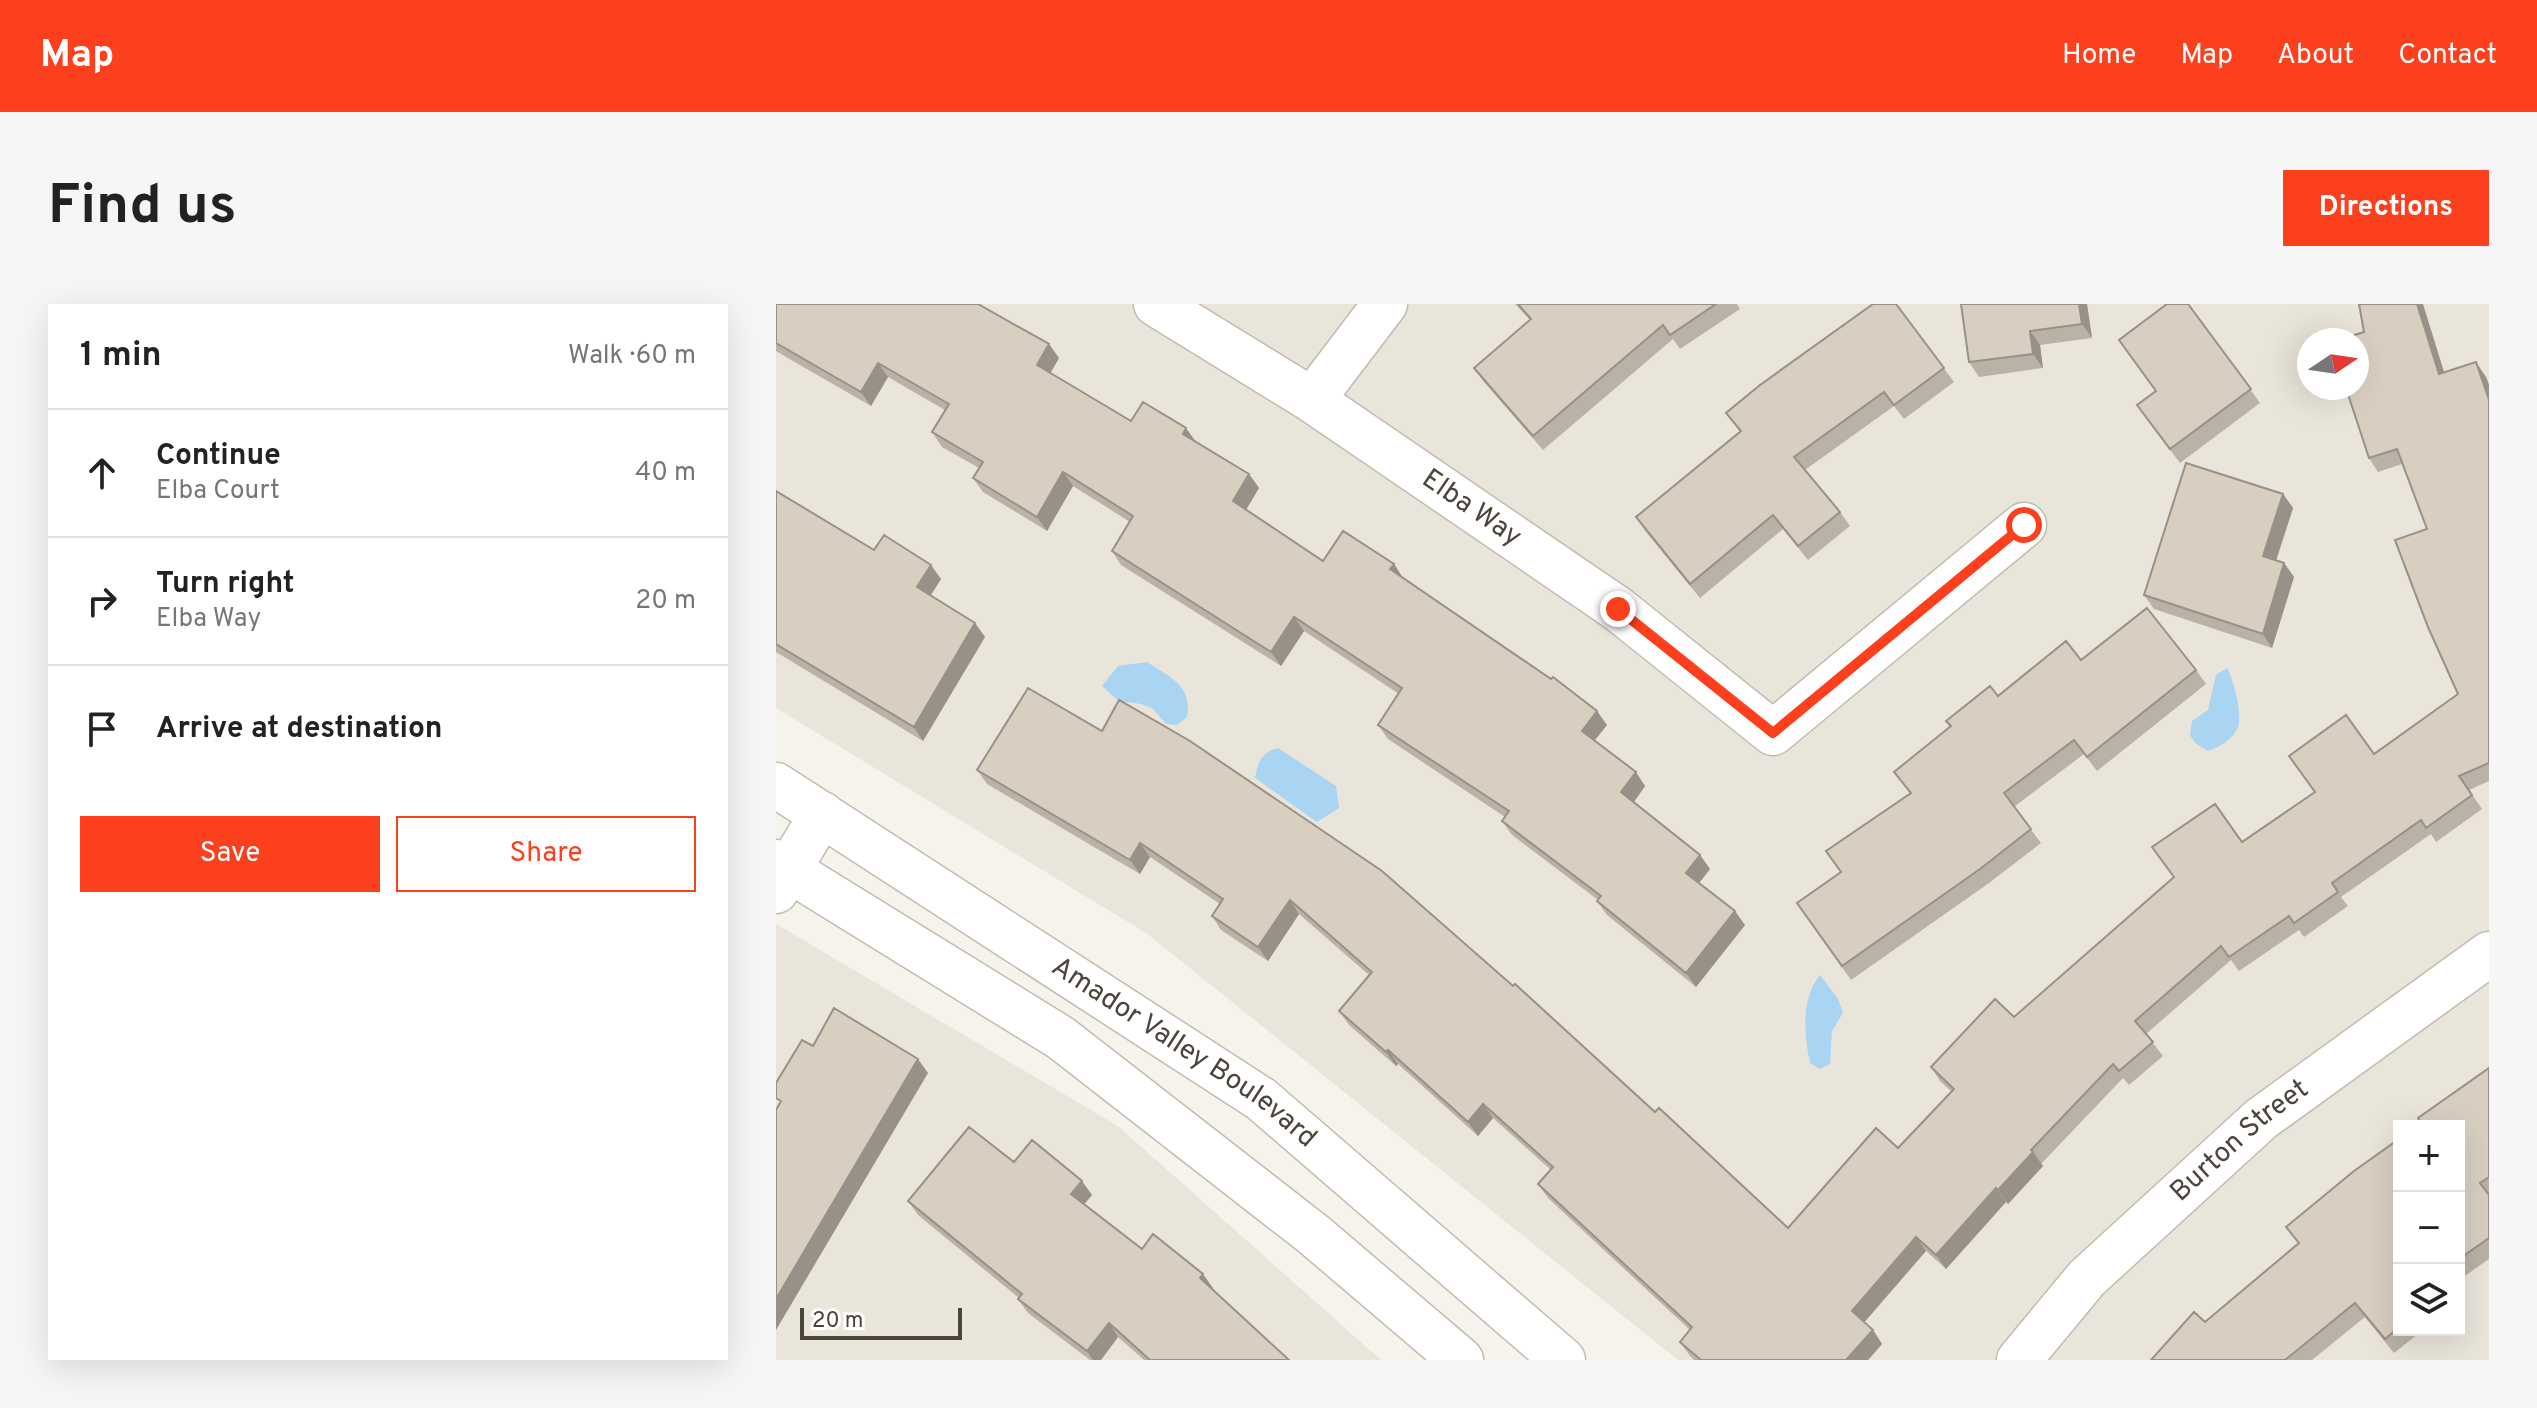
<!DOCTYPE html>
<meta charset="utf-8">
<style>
:root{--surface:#fff;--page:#f6f6f6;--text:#222;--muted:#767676;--line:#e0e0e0;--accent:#fc3f1d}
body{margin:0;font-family:Overpass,sans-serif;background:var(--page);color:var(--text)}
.controls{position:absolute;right:24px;bottom:24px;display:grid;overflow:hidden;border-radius:0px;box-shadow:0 8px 32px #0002}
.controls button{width:72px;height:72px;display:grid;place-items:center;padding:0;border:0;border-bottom:2px solid var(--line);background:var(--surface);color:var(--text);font:40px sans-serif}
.compass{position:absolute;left:1521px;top:24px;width:72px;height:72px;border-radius:50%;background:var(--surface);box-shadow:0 8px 32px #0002;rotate:77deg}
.scale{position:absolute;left:24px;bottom:20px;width:162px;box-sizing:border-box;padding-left:8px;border:4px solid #4b4439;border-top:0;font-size:22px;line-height:28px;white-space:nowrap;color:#4b4439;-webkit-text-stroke:6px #fff;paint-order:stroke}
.stop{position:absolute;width:24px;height:24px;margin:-18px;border:6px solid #fc3f1d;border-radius:50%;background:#fff}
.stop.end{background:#fc3f1d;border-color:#fff;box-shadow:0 2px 8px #0008}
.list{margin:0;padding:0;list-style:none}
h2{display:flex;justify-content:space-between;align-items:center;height:104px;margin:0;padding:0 32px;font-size:34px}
h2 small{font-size:26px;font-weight:400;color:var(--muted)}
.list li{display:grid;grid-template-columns:52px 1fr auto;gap:24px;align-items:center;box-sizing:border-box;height:128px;padding:0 32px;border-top:2px solid var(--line)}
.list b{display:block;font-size:30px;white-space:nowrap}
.list p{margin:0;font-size:26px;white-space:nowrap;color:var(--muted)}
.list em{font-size:26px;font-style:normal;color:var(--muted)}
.actions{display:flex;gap:16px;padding:24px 32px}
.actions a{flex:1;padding:18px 0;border:2px solid var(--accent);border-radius:0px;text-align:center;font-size:28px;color:var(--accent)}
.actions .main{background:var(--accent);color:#fff}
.icon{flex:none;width:44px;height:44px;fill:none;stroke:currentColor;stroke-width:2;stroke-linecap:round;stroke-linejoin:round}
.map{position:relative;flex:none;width:1713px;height:1056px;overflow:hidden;border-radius:0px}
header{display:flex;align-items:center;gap:48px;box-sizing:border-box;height:112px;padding:0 40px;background:var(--accent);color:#fff}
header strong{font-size:38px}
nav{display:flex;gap:44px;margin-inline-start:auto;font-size:28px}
.intro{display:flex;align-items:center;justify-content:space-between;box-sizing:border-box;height:192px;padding:0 48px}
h1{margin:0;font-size:56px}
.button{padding:20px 36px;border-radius:0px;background:var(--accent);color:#fff;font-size:28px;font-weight:700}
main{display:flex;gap:48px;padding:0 48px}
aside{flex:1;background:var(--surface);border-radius:0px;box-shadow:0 8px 32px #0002}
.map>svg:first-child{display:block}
.residential{fill:#eae5da;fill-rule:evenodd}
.water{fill:#a9d4f2}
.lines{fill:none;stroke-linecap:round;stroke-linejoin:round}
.minor-casing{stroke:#c2bbae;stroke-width:47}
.tertiary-casing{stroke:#c2bbae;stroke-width:47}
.minor{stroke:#fff;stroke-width:44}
.tertiary{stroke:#fff;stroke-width:44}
.wall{fill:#bab2a6}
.shaded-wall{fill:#979187}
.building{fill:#d8cfc1;stroke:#979187;stroke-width:2}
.route{stroke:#fc3f1d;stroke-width:10}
.labels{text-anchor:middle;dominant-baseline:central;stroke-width:6;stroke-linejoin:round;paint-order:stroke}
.street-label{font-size:28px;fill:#4b4439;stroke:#fff}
</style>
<header>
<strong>Map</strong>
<nav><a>Home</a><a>Map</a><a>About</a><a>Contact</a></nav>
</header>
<div class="intro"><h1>Find us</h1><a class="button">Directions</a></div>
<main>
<aside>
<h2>1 min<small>Walk · 60 m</small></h2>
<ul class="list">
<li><svg class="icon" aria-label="ahead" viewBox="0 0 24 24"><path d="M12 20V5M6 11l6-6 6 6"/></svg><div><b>Continue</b><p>Elba Court</p></div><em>40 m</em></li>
<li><svg class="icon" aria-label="right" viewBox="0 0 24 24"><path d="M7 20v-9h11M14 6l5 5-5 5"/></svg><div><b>Turn right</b><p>Elba Way</p></div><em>20 m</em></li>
<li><svg class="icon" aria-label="arrive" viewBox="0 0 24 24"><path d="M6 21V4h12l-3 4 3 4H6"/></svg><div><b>Arrive at destination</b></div></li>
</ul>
<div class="actions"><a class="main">Save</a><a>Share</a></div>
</aside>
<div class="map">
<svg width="1713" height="1056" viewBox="0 0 1713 1056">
<rect width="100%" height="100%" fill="#f6f3ec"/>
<path class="residential" d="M0,0H1713V1056H902L370,629L0,404ZM1533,36H1581V84H1533ZM1623,822H1683V1026H1623Z
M0,620L342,822L605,1056H0Z"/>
<path class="water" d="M371,358C394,373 417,382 411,413L401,421L390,420L376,404L365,400L343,397L326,382L342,362Z
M1451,364C1457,374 1467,411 1462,423C1458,434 1443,444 1432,447L1419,439L1414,431L1416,417L1432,406L1440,371Z
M502,444L560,482L563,504L541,518L479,474C482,458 485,448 502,444Z
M1044,671L1062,695L1067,709L1056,727L1054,760L1044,765L1034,759C1028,731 1025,694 1044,671Z"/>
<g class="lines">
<defs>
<g id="minor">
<path id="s1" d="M380,0L536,96L842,305L997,429L1248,221"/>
<path d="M536,96L609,0"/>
<path d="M0,587L46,510"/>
<path id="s2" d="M1243,1056L1311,974L1485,815L1713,650"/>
</g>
<g id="tertiary">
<path id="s3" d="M0,481L485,795L787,1056"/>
<path d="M0,558L285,734L537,930L685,1056"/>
</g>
</defs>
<use href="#minor" class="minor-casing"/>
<use href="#tertiary" class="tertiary-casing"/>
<use href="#minor" class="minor"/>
<use href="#tertiary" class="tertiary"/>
</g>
<path class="wall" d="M0,0L283,54L274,69L355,117L420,138L473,170L483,184L470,205L547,257L618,260L627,274L831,421L818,437L869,482L858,498L924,551L934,565L923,579L969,621L920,683L831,611L821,597L822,596L736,531L726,517L729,513L612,435L602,421L623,390L528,327L505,362L345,261L336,247L354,218L297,182L271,227L207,188L197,174L203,164L166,143L156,128L169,106L112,73L95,102L17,57L0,47Z
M739,0H961L964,5L904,45L897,35L767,146L708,78L698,64L754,16Z
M1120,0L1178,78L1128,115L1118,102L1029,166L1064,208L1074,222L1032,256L1007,225L924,294L870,228L860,213L964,128L950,109Z
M1185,0H1311L1316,34L1264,41L1267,64L1203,73L1193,58Z
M1412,0L1484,99L1404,159L1361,101L1379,87Z
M1668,68L1710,73L1713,81V477L1693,486L1706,505L1660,538L1655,530L1565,593L1572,602L1528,633L1523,626L1463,667L1455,656L1370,730L1387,752L1353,781L1347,774L1265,860L1267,862L1232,900L1230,898L1170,965L1150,947L1088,1018L1097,1026L1106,1040L1092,1056H918L914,1052L904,1038L914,1026L772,894L762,880L775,866L717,814L702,832L622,760L620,762L573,721L563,707L593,671L523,610L492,657L445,626L436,612L444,600L374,553L364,570L211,480L201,466L252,384L879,808L1012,924L1122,844L1176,788L1164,777L1155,763L1238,713L1466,538L1598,450L1682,390L1651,225L1626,160L1602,168L1593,154Z
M0,187L98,246L165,275L155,291L199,319L209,333L147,437L0,348Z
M1507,190L1517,204L1500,256L1508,259L1518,273L1496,344L1378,305L1368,291Z
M1305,356L1420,366L1430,380L1321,467L1308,450L1238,503L1265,539L1213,579L1075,676L1021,599L1065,568L1134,489L1118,468L1222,392Z
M1713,764V955L1683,976V822Z
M1623,835V1026H1647L1618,1049L1589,1013L1536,1056H1375L1429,1018L1523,940L1510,923Z
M238,858L316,891L308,900L366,945L437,984L436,985L513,1056H368L342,1033L325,1056H314L252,1009L242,995L243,994L142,911L132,897Z"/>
<path class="shaded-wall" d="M1303,0H1311L1316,34L1306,20Z
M1641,0H1647L1673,84L1663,70Z
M1254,27L1264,41L1267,64L1257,50Z
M273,40L283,54L271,75L261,61Z
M1700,58L1710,73L1713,81V96Z
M102,59L112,73L95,102L85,88Z
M410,124L420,138L407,130Z
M287,168L297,182L271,227L261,213Z
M473,170L483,184L467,211L457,197Z
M1507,190L1517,204L1497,266L1487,252Z
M1508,259L1518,273L1496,344L1487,330Z
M618,260L627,274L614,265Z
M155,261L165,275L151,297L141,283Z
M518,313L528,327L505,362L495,348Z
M199,319L209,333L147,437L138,423Z
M821,407L831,421L815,441L806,427Z
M860,468L869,482L855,502L845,488Z
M364,539L374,553L364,570L354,556Z
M924,551L934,565L920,583L910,569Z
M514,596L523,610L492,657L482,643Z
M959,607L969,621L920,683L910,669Z
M612,746L622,760L620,762L610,748Z
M142,755L152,769L0,1026V995Z
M707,800L717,814L702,832L692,818Z
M1257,848L1267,862L1232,900L1222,886Z
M306,877L316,891L305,904L295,890Z
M1220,884L1230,898L1170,965L1160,951Z
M1140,933L1150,947L1086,1021L1076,1007Z
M427,970L437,984L434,988L424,974Z
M333,1019L342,1033L325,1056H317L311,1047Z
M1097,1026L1106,1040L1092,1056H1070Z"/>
<path class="building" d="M0,0H202L273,40L261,61L355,117L367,98L410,124L407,130L473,170L457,197L547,257L567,227L618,260L614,265L775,375L777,373L821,407L806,427L860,468L845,488L924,551L910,569L959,607L910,669L821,597L825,592L726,517L733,507L602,421L626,384L518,313L495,348L336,247L357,212L287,168L261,213L197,174L207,158L156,128L173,100L102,59L85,88L7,43L0,39Z
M742,0H940L894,31L887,21L757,132L698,64L755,15Z
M1097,0H1120L1168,64L1118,101L1108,88L1018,153L1064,208L1022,242L997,211L914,280L860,213L965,127L950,109L984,81Z
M1185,0H1303L1306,20L1254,27L1257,50L1193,58Z
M1391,0H1412L1475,85L1394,145L1361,101L1380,87L1343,36Z
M1583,0H1641L1663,70L1700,58L1713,96V459L1683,472L1696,491L1650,524L1645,516L1556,579L1562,588L1518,619L1513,612L1453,653L1445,642L1359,717L1377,738L1343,767L1337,760L1255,846L1257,848L1222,886L1220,884L1160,951L1140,933L1076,1007L1097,1026L1070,1056H925L904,1038L916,1023L762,880L777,863L707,800L692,818L612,746L610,748L563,707L596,668L514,596L482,643L436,612L447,595L364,539L354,556L201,466L252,384L326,427L343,396L414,437L606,567L737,682L739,680L879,808L883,804L1012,924L1100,824L1122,844L1178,785L1155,763L1219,695L1238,713L1398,573L1376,543L1439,500L1466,538L1539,488L1513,452L1570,411L1598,450L1682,390L1652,323L1619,236L1651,225L1621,145L1593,154L1570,84H1581V36H1562L1588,28Z
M1410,159L1507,190L1487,252L1508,259L1487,330L1368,291Z
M0,187L98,246L108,231L155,261L141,283L199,319L138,423L0,340Z
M1371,304L1420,366L1311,453L1298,436L1228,489L1255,525L1204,565L1066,662L1021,599L1065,568L1050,547L1135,489L1118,468L1175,422L1170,417L1214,382L1222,392L1290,337L1305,356Z
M58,704L142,755L0,995V806L5,797L0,794V779L26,736L37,742Z
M1713,764V873L1704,879L1713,891V934L1683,955V822H1640L1645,819L1642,814Z
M193,823L238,858L256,836L306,877L295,890L366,945L377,930L427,970L424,974L513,1056H374L333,1019L311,1047L242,995L246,990L132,897Z
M1623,835V1023L1609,1035L1579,999L1509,1056H1375L1418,1008L1429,1018L1523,939L1510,923L1578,867Z"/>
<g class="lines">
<path class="route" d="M842,305L997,429L1248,221"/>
</g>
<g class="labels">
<g class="street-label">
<text stroke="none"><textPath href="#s1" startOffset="376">Elba Way</textPath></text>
<text stroke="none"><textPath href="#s3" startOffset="488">Amador Valley Boulevard</textPath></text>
<text stroke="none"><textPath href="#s2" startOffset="312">Burton Street</textPath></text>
</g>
</g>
</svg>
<div class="controls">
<button>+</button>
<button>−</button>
<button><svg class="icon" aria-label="layers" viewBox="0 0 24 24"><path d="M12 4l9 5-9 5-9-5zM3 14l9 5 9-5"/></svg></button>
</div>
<svg class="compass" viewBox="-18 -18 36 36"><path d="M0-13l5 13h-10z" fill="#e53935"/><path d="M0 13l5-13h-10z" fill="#767676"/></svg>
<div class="scale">20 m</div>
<div class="stop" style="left:1248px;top:221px"></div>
<div class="stop end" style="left:842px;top:305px"></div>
</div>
</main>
